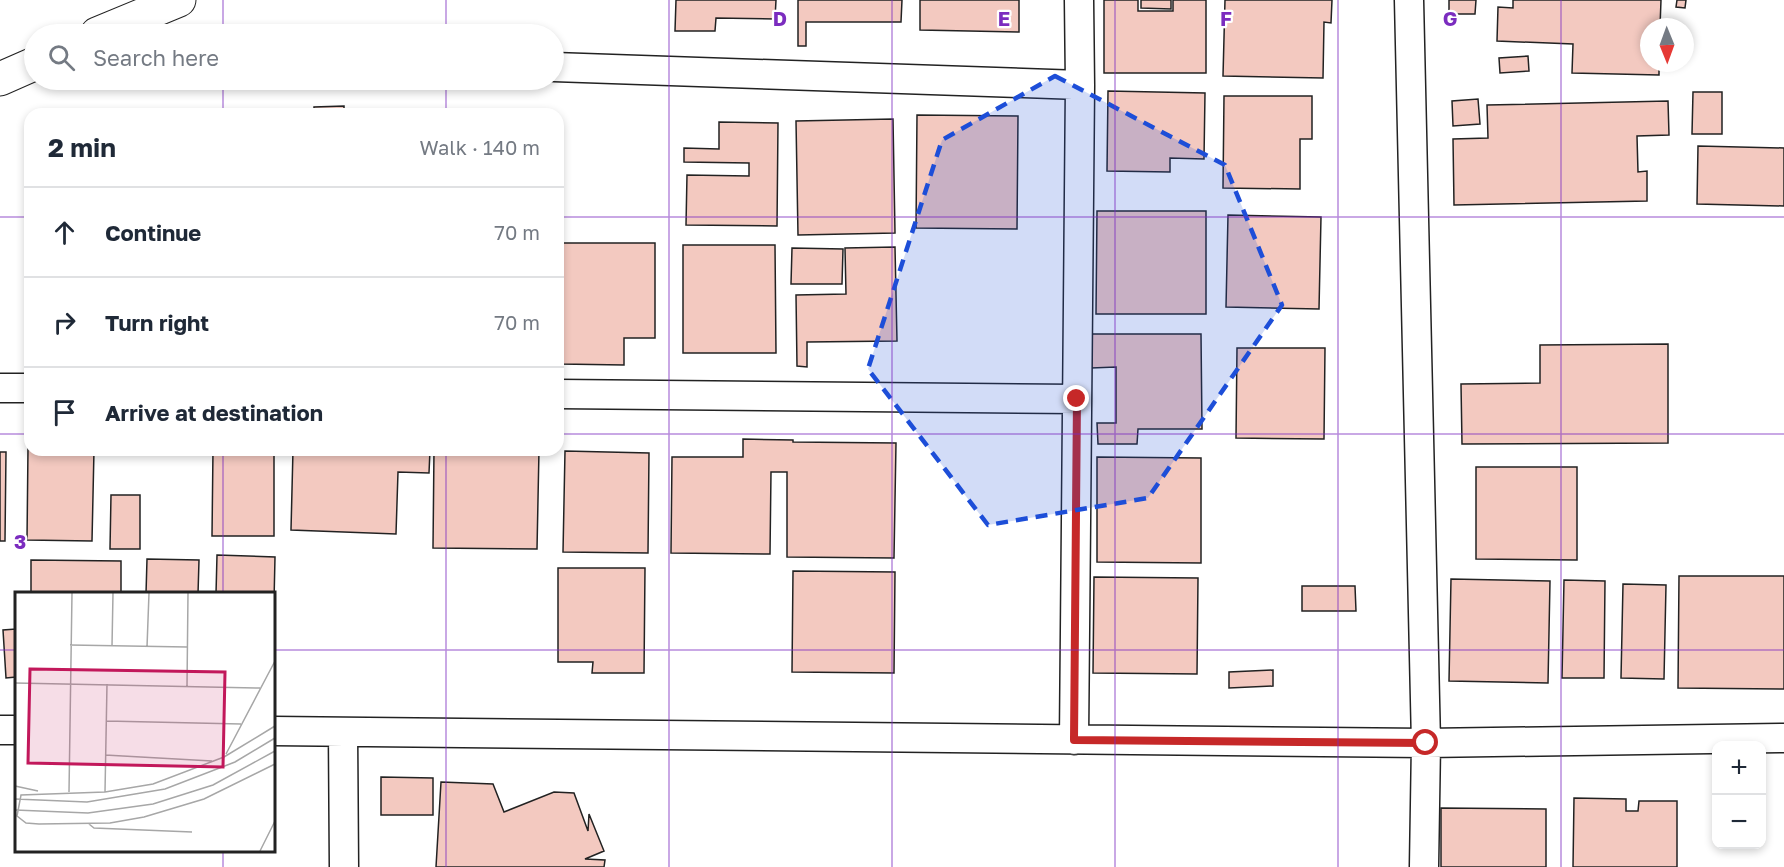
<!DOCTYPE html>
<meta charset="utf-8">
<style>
:root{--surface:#fff;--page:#f6f6f7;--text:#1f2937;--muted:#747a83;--line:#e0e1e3}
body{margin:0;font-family:"Golos Text",sans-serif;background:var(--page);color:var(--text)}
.controls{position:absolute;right:18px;bottom:18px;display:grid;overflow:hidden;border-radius:12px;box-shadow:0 3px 9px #0003}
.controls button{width:54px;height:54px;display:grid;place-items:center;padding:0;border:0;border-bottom:2px solid var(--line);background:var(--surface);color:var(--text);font:30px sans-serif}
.compass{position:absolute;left:1640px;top:18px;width:54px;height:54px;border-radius:50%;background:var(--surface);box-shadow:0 3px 9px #0003;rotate:179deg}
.stop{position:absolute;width:18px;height:18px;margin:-14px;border:4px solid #c62828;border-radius:50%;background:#fff}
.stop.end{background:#c62828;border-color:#fff;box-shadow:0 2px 6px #0008}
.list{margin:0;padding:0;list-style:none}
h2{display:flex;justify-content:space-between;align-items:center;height:78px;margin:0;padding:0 24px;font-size:26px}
h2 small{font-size:20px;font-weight:400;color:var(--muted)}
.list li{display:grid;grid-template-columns:39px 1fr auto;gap:18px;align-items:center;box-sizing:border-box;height:90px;padding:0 24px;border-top:2px solid var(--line)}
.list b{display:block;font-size:22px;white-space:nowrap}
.list em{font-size:20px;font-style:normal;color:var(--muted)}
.icon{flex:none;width:33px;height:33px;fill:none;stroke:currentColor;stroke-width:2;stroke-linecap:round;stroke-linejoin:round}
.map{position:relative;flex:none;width:1784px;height:867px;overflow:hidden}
.search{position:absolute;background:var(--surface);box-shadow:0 3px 9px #0003;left:24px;top:24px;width:540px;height:66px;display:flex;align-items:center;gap:15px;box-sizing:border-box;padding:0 21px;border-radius:33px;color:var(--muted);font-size:22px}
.panel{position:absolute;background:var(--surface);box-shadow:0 3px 9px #0003;left:24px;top:108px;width:540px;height:348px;border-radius:18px}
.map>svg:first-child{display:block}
.building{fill:#f3c9c0;stroke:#222;stroke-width:1.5}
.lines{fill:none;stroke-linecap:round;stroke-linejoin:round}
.minor-casing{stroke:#222;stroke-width:31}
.primary-casing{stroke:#222;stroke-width:35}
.minor{stroke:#fff;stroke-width:28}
.primary{stroke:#fff;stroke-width:33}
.route{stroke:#c62828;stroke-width:8}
.marked{fill:#1d4ed8;fill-opacity:0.2;stroke:#1d4ed8;stroke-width:4.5;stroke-dasharray:12 8;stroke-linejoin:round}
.grid{fill:none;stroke:#7b2cbf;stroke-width:1.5;stroke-opacity:0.55}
.inset-road{fill:none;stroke:#a7a7a7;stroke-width:1.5}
.view{fill:#c2185b;fill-opacity:0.15;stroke:#c2185b;stroke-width:3}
.inset-edge{fill:none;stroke:#222;stroke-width:3}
.grid-label{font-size:20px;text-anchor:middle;font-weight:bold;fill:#7b2cbf;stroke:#fff;stroke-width:4.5;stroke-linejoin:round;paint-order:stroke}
</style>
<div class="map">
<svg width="1784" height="867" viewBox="0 0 1784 867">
<rect width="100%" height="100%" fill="#fff"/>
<path class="building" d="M676,0H776L775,19L716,18L715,31H675Z
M798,0H902L901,22H806V46H798Z
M920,0H1019V32L920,30Z
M1104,0H1138V11H1173V0H1206V73H1104Z
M1141,0H1171V9L1141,8Z
M1225,0H1332L1331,23L1324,22L1323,78L1223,76Z
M1449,0H1476L1475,14H1449Z
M1513,0H1661L1660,27H1649V63H1659V75L1572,73L1573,44L1497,41L1498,7L1513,8Z
M1677,0H1686L1685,8L1676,7Z
M1528,56L1529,71L1500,73L1499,58Z
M1108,91L1205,93L1204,159L1170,158V172L1107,171Z
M1693,92H1722V134H1692Z
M1224,96H1312V139H1300V189L1223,188Z
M1478,99L1480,124L1453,126L1452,101Z
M1668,101L1669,135L1637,136L1638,172L1647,171V201L1454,205L1453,139L1488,138L1487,105Z
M344,106V114H314V107Z
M917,115L1018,116L1017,229L916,228Z
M893,119L895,233L798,235L796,121Z
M719,122L778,123L777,226L686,225L687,175L749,176V163L684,162V148L719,149Z
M1698,146L1784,148V206L1697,204Z
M1097,211H1206V314H1096Z
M1228,215L1321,217L1319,309L1226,307Z
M561,243H655V338H624V365L560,364Z
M683,245H775L776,353H683Z
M895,247L897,341L807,342V367L797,366L796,295L846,294L845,248Z
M792,248L843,249L842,284H791Z
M1091,334H1201L1202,429H1138L1137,444H1098L1097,423H1116V367L1091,368Z
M1668,344V443L1462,444L1461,384L1540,383V345Z
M1237,348H1325L1324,439L1236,438Z
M743,439L793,440V442L896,443L894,558L787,557V472H771L770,554L671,553L672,457H743Z
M28,448H30V450H94L92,541L27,540Z
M213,450H274V536H212Z
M293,450H430L429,473L398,472L396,534L291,530Z
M434,450H539L537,549L433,548Z
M565,451L649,453L648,553L563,552Z
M0,452H6L5,541H0Z
M1097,457L1201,458V563L1097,562Z
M1476,467H1577V560L1476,559Z
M111,495H140V549H110Z
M217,555L275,557L273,646V594H216Z
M147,559L199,560L198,594H146Z
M31,560L121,561V594H31Z
M558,568H645L644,673H592L593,662H558Z
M793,571L895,572L894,673L792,672Z
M1679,576H1784V689L1678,688Z
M1094,577L1198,578L1197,674L1093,673Z
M1451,579L1550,581L1548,683L1449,681Z
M1564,580L1605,581L1604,678H1562Z
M1623,584L1666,585L1664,679L1621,678Z
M1302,586H1355L1356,611H1302Z
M16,629V677L6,678L3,630Z
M1273,670V686L1229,688V672Z
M381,777L433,778V815H381Z
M441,782L493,784L504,812L554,792L574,793L588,831L589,814L604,851L585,859L605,860L604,867H436Z
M1574,798L1626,799V811H1638L1639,801H1677V867H1573Z
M1441,808L1546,809V867H1441Z"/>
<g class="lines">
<defs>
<path id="minor" d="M1409,0L1426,743L1424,867
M554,67L1080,85
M0,388H30
M558,394L1077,399
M0,730H16
M273,731L1426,743L1784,738
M343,732L344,867
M1074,740L1080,85L1079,0"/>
<path id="primary" d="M97,34L179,0
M0,79L34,64"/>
</defs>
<use href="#minor" class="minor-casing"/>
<use href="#primary" class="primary-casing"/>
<use href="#minor" class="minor"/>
<use href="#primary" class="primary"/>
</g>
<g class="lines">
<path class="route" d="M1077,399L1074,740L1426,743"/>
</g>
<path class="marked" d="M1055,76L1225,165L1282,305L1148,498L988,525L868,369L942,140Z"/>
<path class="grid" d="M223,0V34M446,0V34M669,0V867M892,0V867M1115,0V867M1338,0V867M1561,0V867M223,80V114M446,80V114M0,217H30M558,217H1784M0,434H30M558,434H1784M223,450V594M446,450V867M0,650H16M273,650H1784M223,850V867"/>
<g transform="translate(15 592)">
<rect width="260" height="260" fill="#fff"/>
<path class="inset-road" d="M55,53L172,55M97,54L98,1M132,55L134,1M0,91L245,96M172,94L173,1M91,129L226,132M260,134L209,165L138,192L90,200L6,203L2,224L11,231L24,232L95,231L129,225L189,207L260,172M211,162L260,69M90,163L197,169M0,194L23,199M54,200L57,1M90,200L92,92M0,207L72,210L150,197L220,170L260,146M0,218L73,221L138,212L198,193L260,159M74,232L79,236L177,240M245,259L260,229"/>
<path class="view" d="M15,77L210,80L208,175L13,171Z"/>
<rect width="260" height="260" class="inset-edge"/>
</g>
<g class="grid-label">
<text x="780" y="26">D</text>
<text x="1004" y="26">E</text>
<text x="1226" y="26">F</text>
<text x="1450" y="26">G</text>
<text x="20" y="549">3</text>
</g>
</svg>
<div class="controls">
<button>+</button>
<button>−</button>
</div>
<svg class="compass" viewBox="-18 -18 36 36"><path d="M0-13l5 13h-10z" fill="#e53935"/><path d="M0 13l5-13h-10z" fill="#747a83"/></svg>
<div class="stop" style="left:1426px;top:743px"></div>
<div class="stop end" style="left:1077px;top:399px"></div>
<div class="search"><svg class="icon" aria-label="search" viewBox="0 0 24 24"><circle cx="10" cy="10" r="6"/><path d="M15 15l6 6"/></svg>Search here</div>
<section class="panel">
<h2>2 min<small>Walk · 140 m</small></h2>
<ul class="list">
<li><svg class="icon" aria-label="ahead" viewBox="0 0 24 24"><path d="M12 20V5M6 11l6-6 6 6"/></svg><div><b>Continue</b></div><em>70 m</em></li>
<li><svg class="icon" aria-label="right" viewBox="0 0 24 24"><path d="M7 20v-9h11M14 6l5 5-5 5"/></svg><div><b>Turn right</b></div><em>70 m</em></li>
<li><svg class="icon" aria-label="arrive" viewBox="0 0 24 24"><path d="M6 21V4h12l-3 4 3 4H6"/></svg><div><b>Arrive at destination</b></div></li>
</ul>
</section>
</div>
